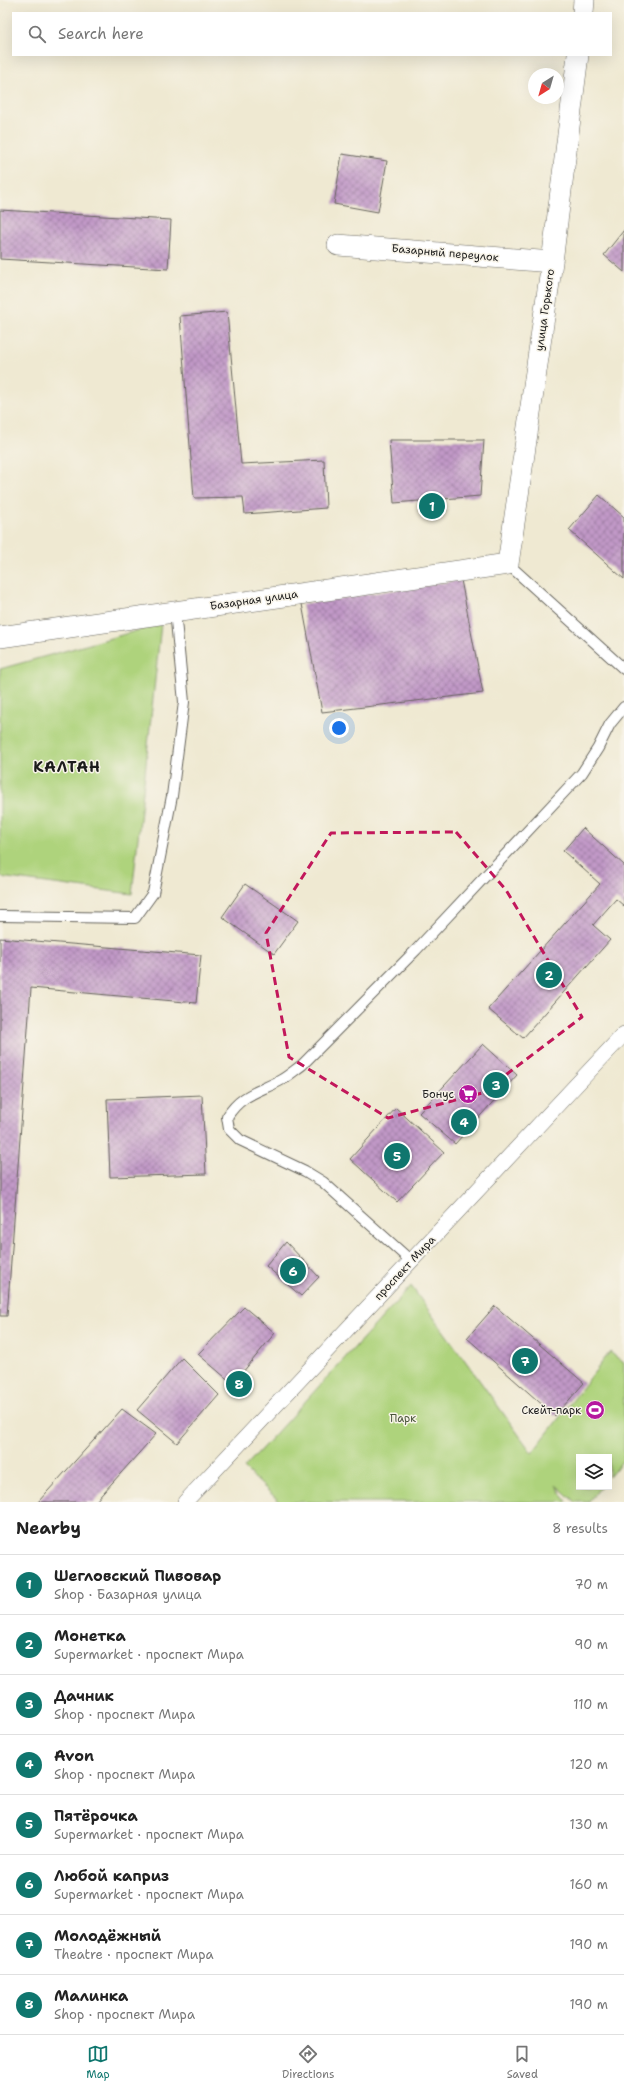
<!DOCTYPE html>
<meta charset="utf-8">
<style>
:root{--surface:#fff;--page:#f2f2f2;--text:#222;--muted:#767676;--line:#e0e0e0;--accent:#0f766e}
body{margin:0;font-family:"Shantell Sans",sans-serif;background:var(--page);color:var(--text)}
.controls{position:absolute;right:12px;bottom:12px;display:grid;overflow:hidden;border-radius:0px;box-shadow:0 4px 16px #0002}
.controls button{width:36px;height:36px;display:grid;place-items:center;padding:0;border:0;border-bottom:1px solid var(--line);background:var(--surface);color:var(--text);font:20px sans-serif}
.compass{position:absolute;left:528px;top:68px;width:36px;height:36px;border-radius:50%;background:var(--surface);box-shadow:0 4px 16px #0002;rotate:217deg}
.you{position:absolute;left:339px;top:728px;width:14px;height:14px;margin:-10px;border:3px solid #fff;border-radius:50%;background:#1a73e8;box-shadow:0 0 0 6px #1a73e833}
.badge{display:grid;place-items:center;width:26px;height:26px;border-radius:50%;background:var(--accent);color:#fff;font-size:13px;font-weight:700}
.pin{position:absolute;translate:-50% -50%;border:2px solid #fff;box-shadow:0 1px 4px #0006}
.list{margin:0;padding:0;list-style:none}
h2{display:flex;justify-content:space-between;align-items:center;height:52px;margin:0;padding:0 16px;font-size:17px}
h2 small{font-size:13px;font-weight:400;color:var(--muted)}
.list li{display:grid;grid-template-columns:26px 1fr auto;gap:12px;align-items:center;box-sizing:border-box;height:60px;padding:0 16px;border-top:1px solid var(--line)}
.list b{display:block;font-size:15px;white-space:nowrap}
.list p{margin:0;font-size:13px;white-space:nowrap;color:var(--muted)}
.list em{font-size:13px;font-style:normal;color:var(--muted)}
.icon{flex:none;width:22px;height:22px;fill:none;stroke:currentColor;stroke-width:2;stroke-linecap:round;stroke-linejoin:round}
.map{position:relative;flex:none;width:624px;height:1502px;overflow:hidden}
.search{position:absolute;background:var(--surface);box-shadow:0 4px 16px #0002;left:12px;right:12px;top:12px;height:44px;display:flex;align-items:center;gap:10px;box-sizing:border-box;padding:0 14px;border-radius:0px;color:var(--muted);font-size:15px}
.sheet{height:532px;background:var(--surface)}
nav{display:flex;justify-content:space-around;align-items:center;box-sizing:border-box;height:56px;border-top:1px solid var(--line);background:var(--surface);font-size:11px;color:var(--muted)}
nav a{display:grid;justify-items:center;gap:2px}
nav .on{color:var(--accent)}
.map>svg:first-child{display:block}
.park{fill:#aed37c;stroke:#65784c}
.building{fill:url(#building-cross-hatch)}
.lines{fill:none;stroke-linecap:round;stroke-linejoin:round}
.service-casing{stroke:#66645c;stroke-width:12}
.pedestrian-casing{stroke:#66645c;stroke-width:16}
.minor-casing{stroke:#66645c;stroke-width:22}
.service{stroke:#fff;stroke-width:10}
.pedestrian{stroke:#fff;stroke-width:15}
.minor{stroke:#fff;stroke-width:21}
.marked{fill:none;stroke:#c2185b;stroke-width:3;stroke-dasharray:8 5;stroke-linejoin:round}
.labels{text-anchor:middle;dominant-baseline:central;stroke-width:3;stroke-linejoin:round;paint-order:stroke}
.street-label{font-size:11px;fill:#1c1c1c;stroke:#f7f3e8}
.poi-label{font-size:11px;fill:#1c1c1c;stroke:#f7f3e8;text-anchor:end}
.park-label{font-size:11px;fill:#485339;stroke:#f7f3e8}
.district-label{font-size:15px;font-weight:bold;letter-spacing:1px;fill:#1c1c1c;stroke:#f7f3e8}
</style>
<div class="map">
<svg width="624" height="1502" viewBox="0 0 624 1502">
<defs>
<pattern id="building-cross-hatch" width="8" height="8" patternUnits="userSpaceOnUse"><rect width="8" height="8" fill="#c199c7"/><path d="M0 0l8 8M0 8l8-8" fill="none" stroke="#9c7ca1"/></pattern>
</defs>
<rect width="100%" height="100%" fill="#f7f3e8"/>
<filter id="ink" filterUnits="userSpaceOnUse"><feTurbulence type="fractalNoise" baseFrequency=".025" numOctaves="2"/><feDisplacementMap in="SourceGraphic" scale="8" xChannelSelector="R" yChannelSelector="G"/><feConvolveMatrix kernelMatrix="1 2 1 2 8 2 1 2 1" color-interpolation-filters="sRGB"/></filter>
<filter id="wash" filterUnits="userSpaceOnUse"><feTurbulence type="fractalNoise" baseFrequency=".012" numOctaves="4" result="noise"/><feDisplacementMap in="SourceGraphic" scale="16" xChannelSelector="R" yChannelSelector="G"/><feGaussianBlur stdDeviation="0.9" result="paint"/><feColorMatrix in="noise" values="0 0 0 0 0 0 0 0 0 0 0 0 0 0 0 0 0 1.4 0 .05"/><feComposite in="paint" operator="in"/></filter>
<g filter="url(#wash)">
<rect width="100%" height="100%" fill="#efe9d2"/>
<path class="park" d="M161,624L132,894L0,877V669Z
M411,1286L532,1453L610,1352L624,1363V1459L609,1477V1457H579V1487H601L588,1502H575L556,1485L567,1502H280L244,1468Z"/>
<g id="blocks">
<path class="building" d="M342,154L387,161L378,212L334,204Z
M0,210L171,220L168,269L0,259Z
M624,230V272L604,255Z
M227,312L241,464L324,460L326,508L245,514L243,497L194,498L180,316Z
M389,440H484L480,496L394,503Z
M599,495L624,517V579L569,530Z
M461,580L483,693L322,712L302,604Z
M583,828L624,865V906L616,899L593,925L610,940L523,1038L488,1009L600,884L563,851Z
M245,884L298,921L274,954L222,917Z
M0,938L201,955L196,1003L31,988L7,1316H0Z
M483,1044L517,1075L455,1144L419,1113Z
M202,1095L206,1174L110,1177L107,1099Z
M396,1108L444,1152L397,1202L350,1159Z
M286,1242L319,1277L301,1296L266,1266Z
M495,1306L584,1383L555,1416L467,1338Z
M244,1307L275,1333L233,1384L198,1354Z
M182,1358L219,1395L177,1443L137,1410Z
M122,1409L156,1434L95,1502H38Z"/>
</g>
</g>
<g filter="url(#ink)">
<use href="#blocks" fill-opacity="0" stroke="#66645c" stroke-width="1"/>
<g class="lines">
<defs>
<path id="service" d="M508,564L624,669
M0,916L135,918L153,893L172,796L184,702L175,611
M411,1261L323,1182L305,1171L240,1140L229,1129L227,1117C241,1094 259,1092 281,1080C288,1076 295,1070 302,1065L416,950L582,773L598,748L610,724L624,707"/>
<path id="pedestrian" d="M185,1502L624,1034"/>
<path id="minor" d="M583,13L584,0
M338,245L552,262
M0,637L508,564L552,262L578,55"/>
</defs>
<use href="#service" class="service-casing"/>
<use href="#pedestrian" class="pedestrian-casing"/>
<use href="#minor" class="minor-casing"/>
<use href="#service" class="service"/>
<use href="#pedestrian" class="pedestrian"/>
<use href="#minor" class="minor"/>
</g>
</g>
<path class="marked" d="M456,832L506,890L582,1017L482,1093L388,1118L289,1057L266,933L331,833Z"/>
<defs>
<symbol id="supermarket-disc" viewBox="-11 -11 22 22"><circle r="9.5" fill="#b5179e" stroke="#f7f3e8"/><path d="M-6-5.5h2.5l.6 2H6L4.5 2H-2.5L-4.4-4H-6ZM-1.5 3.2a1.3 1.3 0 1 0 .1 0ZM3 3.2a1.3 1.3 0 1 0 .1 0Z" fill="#fff"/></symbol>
<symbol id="stadium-disc" viewBox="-11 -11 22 22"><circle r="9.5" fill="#b5179e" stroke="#f7f3e8"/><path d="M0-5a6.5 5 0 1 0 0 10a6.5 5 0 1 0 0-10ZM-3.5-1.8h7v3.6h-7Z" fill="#fff"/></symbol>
</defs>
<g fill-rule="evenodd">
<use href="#supermarket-disc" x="457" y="1083" width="22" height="22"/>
<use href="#stadium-disc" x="584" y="1399" width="22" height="22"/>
</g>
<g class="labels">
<g class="street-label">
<text transform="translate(445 253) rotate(5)">Базарный переулок</text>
<text transform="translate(545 310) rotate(-82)">улица Горького</text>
<text transform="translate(254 600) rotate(-8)">Базарная улица</text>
<text transform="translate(405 1268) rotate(-47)">проспект Мира</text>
</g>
<g class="poi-label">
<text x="454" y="1094">Бонус</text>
<text x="581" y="1410">Скейт-парк</text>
</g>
<g class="park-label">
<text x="403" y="1418">Парк</text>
</g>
<g class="district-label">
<text x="67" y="767">КАЛТАН</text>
</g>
</g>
</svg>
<div class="controls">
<button><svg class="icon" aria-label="layers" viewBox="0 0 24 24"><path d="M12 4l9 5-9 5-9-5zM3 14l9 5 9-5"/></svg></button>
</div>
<svg class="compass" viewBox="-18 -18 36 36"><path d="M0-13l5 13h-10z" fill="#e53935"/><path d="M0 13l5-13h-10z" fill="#767676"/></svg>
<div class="you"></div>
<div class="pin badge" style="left:432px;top:506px">1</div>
<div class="pin badge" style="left:549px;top:975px">2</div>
<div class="pin badge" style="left:496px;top:1085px">3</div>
<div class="pin badge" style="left:464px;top:1122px">4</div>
<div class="pin badge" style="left:397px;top:1156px">5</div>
<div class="pin badge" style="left:293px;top:1271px">6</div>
<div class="pin badge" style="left:525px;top:1361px">7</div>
<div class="pin badge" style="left:239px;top:1384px">8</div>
<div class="search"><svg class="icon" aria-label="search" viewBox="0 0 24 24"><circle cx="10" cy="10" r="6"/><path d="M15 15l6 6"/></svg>Search here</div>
</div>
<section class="sheet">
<h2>Nearby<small>8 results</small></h2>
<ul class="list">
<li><span class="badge">1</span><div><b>Шегловский Пивовар</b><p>Shop · Базарная улица</p></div><em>70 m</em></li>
<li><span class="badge">2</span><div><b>Монетка</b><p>Supermarket · проспект Мира</p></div><em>90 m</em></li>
<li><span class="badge">3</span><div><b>Дачник</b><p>Shop · проспект Мира</p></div><em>110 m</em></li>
<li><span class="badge">4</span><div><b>Avon</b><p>Shop · проспект Мира</p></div><em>120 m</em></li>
<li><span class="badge">5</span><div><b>Пятёрочка</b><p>Supermarket · проспект Мира</p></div><em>130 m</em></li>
<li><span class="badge">6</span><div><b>Любой каприз</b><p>Supermarket · проспект Мира</p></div><em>160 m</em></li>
<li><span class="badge">7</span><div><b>Молодёжный</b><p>Theatre · проспект Мира</p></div><em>190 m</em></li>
<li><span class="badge">8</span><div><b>Малинка</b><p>Shop · проспект Мира</p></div><em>190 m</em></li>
</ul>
</section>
<nav>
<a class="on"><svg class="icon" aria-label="map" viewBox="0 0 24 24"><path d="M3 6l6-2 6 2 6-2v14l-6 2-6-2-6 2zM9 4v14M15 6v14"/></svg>Map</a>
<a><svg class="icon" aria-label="directions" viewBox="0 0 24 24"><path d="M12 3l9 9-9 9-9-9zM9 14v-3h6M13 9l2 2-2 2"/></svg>Directions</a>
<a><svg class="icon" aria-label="saved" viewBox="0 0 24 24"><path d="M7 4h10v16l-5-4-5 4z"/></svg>Saved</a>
</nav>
